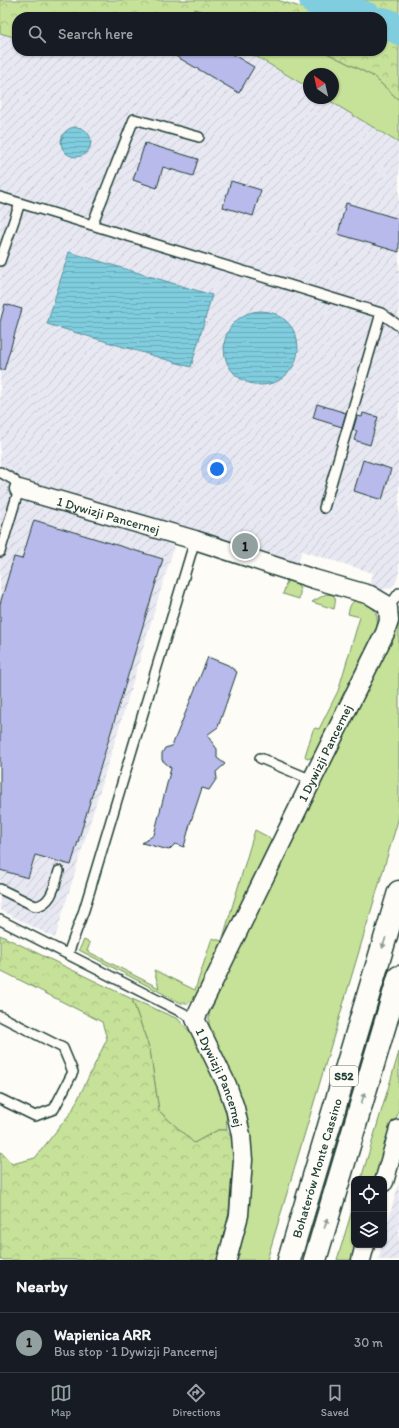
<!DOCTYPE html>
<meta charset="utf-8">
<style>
:root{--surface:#171b24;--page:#20242c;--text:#f1f3f6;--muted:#9ea1a6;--line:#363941;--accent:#92a19f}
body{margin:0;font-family:Itim,sans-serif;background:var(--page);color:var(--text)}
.controls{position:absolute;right:12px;bottom:12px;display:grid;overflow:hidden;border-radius:8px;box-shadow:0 1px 3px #0004}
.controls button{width:36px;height:36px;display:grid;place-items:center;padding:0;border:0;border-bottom:1px solid var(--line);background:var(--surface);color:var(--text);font:20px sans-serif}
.compass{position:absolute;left:303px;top:68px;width:36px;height:36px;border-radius:50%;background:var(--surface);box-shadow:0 1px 3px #0004;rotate:326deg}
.you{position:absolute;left:217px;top:469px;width:14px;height:14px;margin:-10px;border:3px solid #fff;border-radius:50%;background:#1a73e8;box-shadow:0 0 0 6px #1a73e833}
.badge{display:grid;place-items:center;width:26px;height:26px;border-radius:50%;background:var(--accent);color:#111;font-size:13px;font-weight:700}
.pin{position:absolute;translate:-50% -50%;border:2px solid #fff;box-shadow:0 1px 4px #0006}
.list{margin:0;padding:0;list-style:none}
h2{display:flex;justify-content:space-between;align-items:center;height:52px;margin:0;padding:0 16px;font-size:17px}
h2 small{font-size:13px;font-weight:400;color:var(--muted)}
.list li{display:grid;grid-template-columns:26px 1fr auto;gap:12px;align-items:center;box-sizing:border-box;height:60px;padding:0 16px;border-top:1px solid var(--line)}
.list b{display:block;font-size:15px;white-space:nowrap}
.list p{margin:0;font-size:13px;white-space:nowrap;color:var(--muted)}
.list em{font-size:13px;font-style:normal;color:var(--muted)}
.icon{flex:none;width:22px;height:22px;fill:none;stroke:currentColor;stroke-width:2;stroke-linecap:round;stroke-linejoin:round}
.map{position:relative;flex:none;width:399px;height:1260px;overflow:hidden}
.search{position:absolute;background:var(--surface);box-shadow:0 1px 3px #0004;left:12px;right:12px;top:12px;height:44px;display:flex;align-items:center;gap:10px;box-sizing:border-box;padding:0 14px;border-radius:16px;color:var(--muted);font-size:15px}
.sheet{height:112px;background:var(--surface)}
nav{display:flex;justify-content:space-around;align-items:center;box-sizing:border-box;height:56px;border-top:1px solid var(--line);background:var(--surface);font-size:11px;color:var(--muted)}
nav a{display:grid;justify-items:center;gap:2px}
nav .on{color:var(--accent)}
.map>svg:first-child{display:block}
.industrial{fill:url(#industrial-furrows)}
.green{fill:#c6e198;stroke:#728f66}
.forest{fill:url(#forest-crowns);stroke:#728f66}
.water{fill:url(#water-rules);stroke:#59939b}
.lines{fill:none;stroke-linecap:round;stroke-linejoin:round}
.river{stroke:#80cddf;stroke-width:30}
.building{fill:#b7baeb;stroke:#1f3d34}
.service-casing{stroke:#1f3d34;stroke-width:12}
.minor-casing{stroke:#1f3d34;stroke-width:21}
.motorway-casing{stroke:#1f3d34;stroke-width:25}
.service{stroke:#fdfcf7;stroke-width:9}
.minor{stroke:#fdfcf7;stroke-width:18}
.motorway{stroke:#fdfcf7;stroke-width:22}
.oneway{fill:#8e9c96}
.labels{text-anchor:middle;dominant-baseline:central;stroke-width:3;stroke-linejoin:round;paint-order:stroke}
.shield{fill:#fdfcf7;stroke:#62766e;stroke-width:1}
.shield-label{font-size:12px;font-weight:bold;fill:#1f3d34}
.street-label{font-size:13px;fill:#1f3d34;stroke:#fdfcf7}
</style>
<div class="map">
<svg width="399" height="1260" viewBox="0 0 399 1260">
<defs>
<pattern id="industrial-furrows" width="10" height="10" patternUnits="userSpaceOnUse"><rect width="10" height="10" fill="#e8e8f3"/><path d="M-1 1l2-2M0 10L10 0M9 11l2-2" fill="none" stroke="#c7c8d1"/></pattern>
<pattern id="forest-crowns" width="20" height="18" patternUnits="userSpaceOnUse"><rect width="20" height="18" fill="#c6e198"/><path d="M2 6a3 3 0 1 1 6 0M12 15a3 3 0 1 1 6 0" fill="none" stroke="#aac284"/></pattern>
<pattern id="water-rules" width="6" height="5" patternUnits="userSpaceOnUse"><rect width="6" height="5" fill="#80cddf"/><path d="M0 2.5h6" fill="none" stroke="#68a8b6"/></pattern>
</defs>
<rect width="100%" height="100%" fill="#fdfcf7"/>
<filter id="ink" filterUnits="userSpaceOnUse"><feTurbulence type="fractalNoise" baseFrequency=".025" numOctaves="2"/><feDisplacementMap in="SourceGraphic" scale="8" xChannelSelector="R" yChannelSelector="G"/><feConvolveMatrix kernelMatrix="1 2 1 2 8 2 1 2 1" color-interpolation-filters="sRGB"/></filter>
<g filter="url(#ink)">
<path class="industrial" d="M0,33L17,38V51H247L309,89V98H325L399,143V572L396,583L392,587L382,590L370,586L373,573L302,551L298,564L180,527L55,938L0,910Z
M399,1182V1260H378L382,1245H384V1236Z"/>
<path class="green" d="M195,9L220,17H191Z
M247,51H323L373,76L399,100V143L325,98H333V74H309V88Z
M288,578C299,584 302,586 299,599L283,594Z
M326,594L333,595C337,600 335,603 334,609L312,602Z
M360,599C373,607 379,611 377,627L314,757L307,759L305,756L313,730L315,728L319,729L338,691L360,617L348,614C350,605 351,601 360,599Z
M399,612V817L267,1260H236L249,1200L251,1175L250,1147L209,1025V1014L211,1003Z
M255,830L270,838L273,843L194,1000L188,1003H181L79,950L84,940L90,943L87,951L159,988L154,970L195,990L212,938L222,941Z
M132,999L178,1019L191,1033L213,1070L226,1111L227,1130H218L194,1143L159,1111L150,1050Z
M399,1052V1109L379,1179H361Z
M354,1204V1245H359L355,1260H337Z"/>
<path class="forest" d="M0,0H277L334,17H220L195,9L190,17H17V38L0,33Z
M351,0H399V19L391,14Z
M382,32L399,45V100L373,76L323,51H382Z
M0,935L132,999L150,1050L159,1111L194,1143L218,1130H227L231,1137L234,1154L228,1221L219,1260H0V1151L12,1164L35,1158L72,1111L107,1039L102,1022L0,970Z"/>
<path class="water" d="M61 142a15 15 0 1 1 30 0a15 15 0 1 1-30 0Z
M69,252L212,295L191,367L47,324Z
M224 348a37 37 0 1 1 74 0a37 37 0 1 1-74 0Z"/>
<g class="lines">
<path class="river" d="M314,0L367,17
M382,22L389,24L399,30"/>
</g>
<path class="building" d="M167,51H227L254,67L239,93Z
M145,143L198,159L193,176L163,167L157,188L133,180Z
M231,181L261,190L253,216L223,207Z
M346,203L399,219V252L338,234Z
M5,304L22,309L4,370H0V322Z
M317,404L346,413L342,427L313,418Z
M363,413L378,417L370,445L354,440L357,431L353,430L357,416L362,417Z
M363,460L391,469L382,500L354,491Z
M34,520L163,559L71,865L35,855L28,878L0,870V604L14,557L22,559Z
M208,657L228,665L237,672L218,727L207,735L217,749V758L225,764L216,772L217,778L209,790L202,788L190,824L184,847L175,844L169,850L142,843L154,835L171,768L162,760V753L165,748L172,746Z"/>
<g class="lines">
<defs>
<path id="service" d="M0,197L381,313L399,326
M92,225L134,119L199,137
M0,261L20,203
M0,472L14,480L19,489L0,552
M324,508L381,313
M388,608L399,593
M260,758L312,780
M0,889L35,906C52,905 55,884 59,871
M0,920L195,1019
M68,954L84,910L195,540
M0,1016L63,1048L73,1072L54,1109L35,1116L0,1099"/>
<g id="minor">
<path id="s1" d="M19,489L195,540L314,579L370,595L385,604L388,608L389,621L385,633L312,780L195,1019L227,1085L235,1108L241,1135L243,1160L239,1215L227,1260"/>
<path d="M384,1182L399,1129"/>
<path d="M361,1260L365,1245"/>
</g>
<g id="motorway">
<path id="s2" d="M289,1260L399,892"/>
<path d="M315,1260L399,977"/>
</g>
</defs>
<use href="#service" class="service-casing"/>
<use href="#minor" class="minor-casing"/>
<use href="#motorway" class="motorway-casing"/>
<use href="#service" class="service"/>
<use href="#minor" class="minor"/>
<use href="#motorway" class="motorway"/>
</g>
<defs><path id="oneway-solid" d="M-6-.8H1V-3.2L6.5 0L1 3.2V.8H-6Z"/></defs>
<g class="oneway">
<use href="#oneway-solid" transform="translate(384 943) rotate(107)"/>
<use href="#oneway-solid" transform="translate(363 1098) rotate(-73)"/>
<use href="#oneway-solid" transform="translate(326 1223) rotate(-73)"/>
</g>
</g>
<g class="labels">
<rect class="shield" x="330" y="1066" width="28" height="20" rx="3"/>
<g class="shield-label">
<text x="344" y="1076">S52</text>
</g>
<g class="street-label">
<text stroke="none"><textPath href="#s1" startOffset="93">1 Dywizji Pancernej</textPath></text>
<text transform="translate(325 753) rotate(-64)">1 Dywizji Pancernej</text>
<text stroke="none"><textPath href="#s1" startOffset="909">1 Dywizji Pancernej</textPath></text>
<text stroke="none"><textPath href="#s2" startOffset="96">Bohaterów Monte Cassino</textPath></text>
</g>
</g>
</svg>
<div class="controls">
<button><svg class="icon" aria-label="locate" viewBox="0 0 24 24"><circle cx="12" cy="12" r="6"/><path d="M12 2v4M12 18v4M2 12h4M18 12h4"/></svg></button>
<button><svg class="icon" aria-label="layers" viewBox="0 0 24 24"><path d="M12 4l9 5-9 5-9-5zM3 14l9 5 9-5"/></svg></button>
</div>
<svg class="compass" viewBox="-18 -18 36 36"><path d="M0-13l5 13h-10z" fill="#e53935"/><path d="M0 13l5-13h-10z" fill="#9ea1a6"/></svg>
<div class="you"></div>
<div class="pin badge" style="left:245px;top:546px">1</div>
<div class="search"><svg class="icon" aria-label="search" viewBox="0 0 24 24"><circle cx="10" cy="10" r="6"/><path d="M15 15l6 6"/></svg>Search here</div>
</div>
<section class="sheet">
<h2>Nearby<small></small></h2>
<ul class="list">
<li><span class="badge">1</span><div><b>Wapienica ARR</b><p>Bus stop · 1 Dywizji Pancernej</p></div><em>30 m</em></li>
</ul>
</section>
<nav>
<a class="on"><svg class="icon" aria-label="map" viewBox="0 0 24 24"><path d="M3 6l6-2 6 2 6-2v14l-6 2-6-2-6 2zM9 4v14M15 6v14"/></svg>Map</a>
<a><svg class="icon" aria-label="directions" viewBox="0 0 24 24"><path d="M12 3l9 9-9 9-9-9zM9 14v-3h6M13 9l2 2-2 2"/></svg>Directions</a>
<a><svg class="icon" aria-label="saved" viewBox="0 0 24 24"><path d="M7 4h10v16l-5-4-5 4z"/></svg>Saved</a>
</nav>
